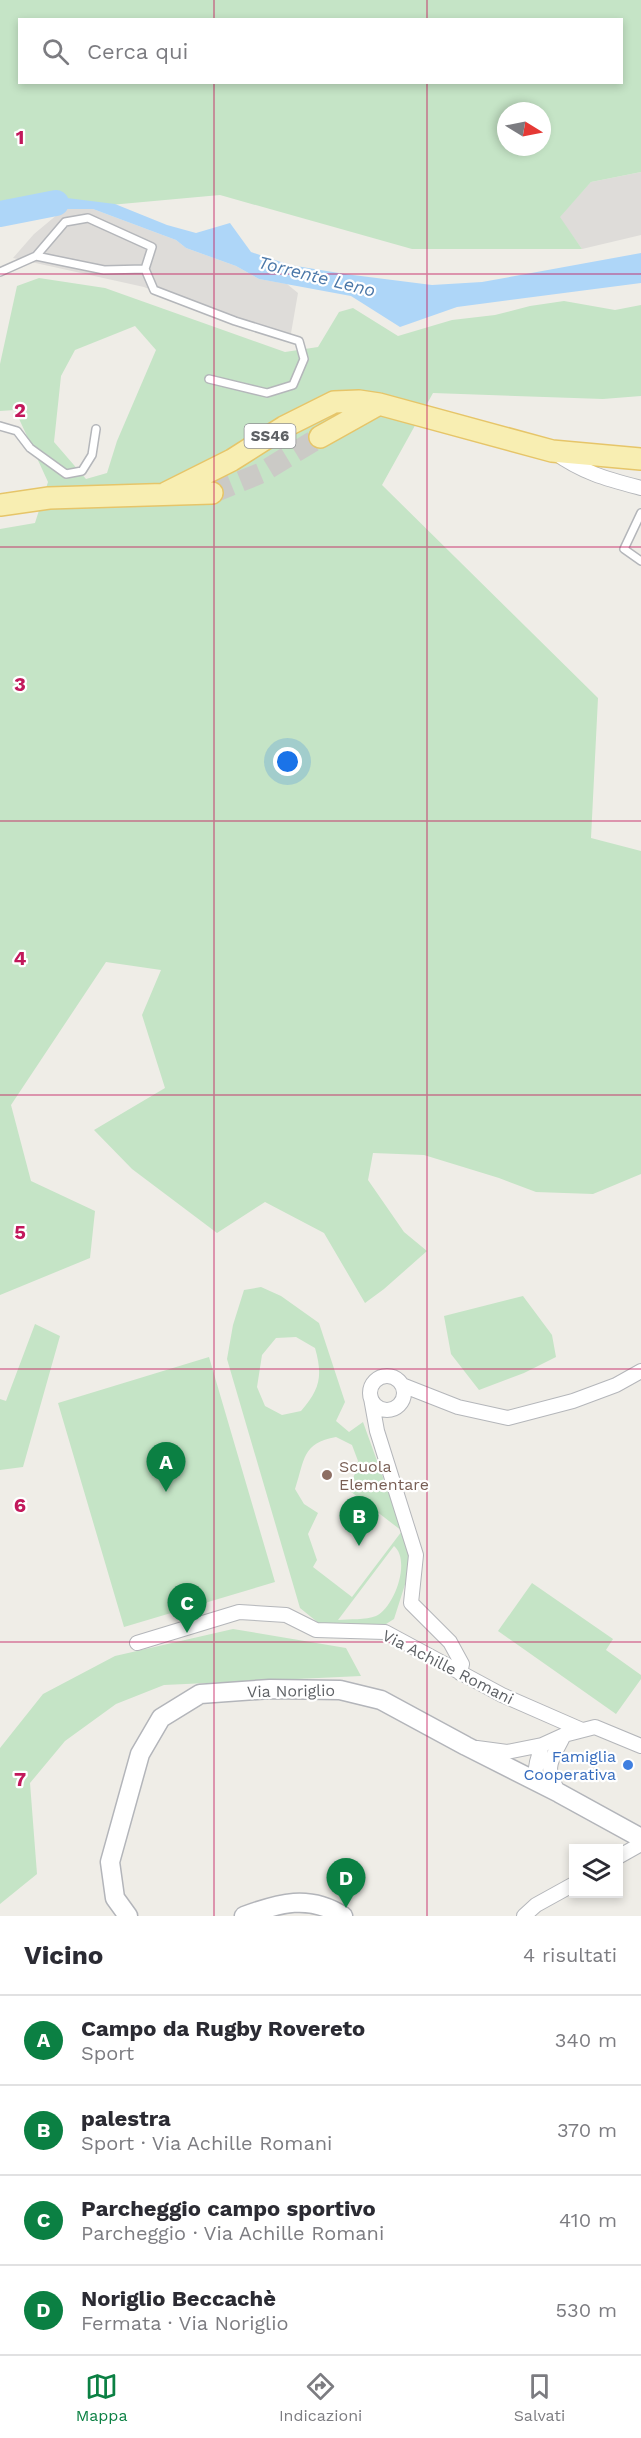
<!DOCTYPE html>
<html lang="it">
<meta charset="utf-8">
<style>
:root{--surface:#fff;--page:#f2f2f3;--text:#2b2b33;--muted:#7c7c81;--line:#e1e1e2;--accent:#0b8043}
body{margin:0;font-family:"Work Sans",sans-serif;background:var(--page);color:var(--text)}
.controls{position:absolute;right:18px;bottom:18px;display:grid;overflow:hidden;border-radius:0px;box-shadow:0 3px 9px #0003}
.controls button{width:54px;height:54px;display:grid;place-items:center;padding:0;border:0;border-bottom:2px solid var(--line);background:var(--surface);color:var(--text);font:30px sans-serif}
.compass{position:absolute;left:497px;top:102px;width:54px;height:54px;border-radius:50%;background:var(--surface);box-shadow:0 3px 9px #0003;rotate:100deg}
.you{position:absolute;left:288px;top:762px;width:21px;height:21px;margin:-15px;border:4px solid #fff;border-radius:50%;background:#1a73e8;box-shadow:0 0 0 9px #1a73e833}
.badge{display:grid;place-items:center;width:39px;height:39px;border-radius:50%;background:var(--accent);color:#fff;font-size:20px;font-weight:700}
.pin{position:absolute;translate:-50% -50px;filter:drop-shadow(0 2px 3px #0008)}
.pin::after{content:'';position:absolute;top:32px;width:21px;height:18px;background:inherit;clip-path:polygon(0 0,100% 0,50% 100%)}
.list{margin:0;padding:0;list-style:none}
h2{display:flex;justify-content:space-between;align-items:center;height:78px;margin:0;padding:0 24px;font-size:26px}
h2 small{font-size:20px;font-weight:400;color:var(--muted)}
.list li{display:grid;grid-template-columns:39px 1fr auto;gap:18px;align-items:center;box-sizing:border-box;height:90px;padding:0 24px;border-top:2px solid var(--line)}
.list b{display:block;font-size:22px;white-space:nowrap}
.list p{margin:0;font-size:20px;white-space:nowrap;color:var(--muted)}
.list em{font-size:20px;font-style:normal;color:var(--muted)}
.icon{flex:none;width:33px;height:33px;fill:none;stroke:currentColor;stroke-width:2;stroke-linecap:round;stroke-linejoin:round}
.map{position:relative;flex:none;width:641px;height:1916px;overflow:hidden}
.search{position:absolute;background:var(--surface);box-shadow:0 3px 9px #0003;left:18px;right:18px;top:18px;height:66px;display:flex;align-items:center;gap:15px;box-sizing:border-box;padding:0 21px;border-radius:0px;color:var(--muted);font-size:22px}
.sheet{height:438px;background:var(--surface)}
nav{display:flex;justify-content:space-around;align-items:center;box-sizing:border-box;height:84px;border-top:2px solid var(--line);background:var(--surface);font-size:16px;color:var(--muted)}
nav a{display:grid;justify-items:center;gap:3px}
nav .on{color:var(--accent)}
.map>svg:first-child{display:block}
.industrial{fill:#dedcd9}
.green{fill:#c5e4c6;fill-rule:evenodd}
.water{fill:#aed6f8}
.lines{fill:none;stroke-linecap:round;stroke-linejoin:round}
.river{stroke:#aed6f8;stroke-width:26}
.primary-tunnel{stroke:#cbcac6;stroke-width:21;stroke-dasharray:21 10;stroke-linecap:butt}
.lane-casing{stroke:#b4b6ba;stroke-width:10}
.street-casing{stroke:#b4b6ba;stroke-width:16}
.secondary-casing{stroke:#b3b5ba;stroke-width:21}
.primary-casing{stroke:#e6c569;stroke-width:24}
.lane{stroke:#fff;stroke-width:7}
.street{stroke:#fff;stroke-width:14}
.secondary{stroke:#fff;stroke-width:18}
.primary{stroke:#f8eeb2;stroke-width:21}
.grid{fill:none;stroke:#c2185b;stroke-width:1.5;stroke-opacity:0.55}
.education-dot{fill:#8d6e63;stroke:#fff;stroke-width:2}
.shop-dot{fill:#3f7fe0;stroke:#fff;stroke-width:2}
.labels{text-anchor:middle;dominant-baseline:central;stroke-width:4.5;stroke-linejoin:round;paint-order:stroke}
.shield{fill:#fff;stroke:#8e9093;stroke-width:1.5}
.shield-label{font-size:15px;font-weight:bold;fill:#5e6165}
.education-label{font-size:16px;fill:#785e54;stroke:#fff;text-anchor:start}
.street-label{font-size:16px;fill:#5e6165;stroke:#fff}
.shop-label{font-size:16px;fill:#366cbe;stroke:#fff;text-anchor:end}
.water-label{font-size:18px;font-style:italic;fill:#4b78a9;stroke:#fff}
.grid-label{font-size:20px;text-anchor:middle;font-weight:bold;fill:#c2185b;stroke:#fff;stroke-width:4.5;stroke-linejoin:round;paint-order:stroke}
</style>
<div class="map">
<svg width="641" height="1916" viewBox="0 0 641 1916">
<rect width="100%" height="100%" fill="#efede7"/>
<path class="industrial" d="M641,172V235L582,249L559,217L591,182Z
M64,209H93L176,240L186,248L236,266L259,279L287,284L298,293L290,339L243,329L144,287L13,258L34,234Z"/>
<path class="green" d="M0,0H641V172L591,182L560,217L582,249H412L220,195L0,215ZM20,20H622V82H20ZM506,111H542V147H506Z
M39,278L105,288L285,352L318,347L339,312L353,308L398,336L452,320L495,315L530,306L564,301L615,310L641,305V396L603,399L433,393L382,485L598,698L591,838L641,851V1174L593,1194L536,1192L499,1178L424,1155L373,1153L368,1180L404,1232L427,1251L384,1289L365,1303L324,1233L265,1202L217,1233L132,1169L94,1130L165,1088L142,1015L161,970L106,962L11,1105L31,1181L95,1211L90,1258L0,1295V529L35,523L48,482L15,410L0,411V364L17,286ZM135,326L156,350L117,441L107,473L86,479L54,442L61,376L75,350Z
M261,1287L281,1296L319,1323L345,1402L336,1421L349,1432L363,1422L411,1555L409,1572L394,1619L386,1624L321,1625L300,1608L227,1359L233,1325L244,1290ZM296,1337L315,1348C323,1376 320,1389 301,1411L282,1415L265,1406L257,1387L262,1355L276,1338ZM336,1437L352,1445L358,1461L350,1491L402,1531L352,1597L313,1567L317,1560L308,1534L318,1513L304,1504L295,1489C305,1459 302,1443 336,1437ZM394,1546C411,1560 395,1607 376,1616C366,1620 349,1619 338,1620Z
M523,1296L552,1335L556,1357L524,1373L479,1390L451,1354L444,1316Z
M35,1324L60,1336L23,1467L0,1470V1399L6,1401Z
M209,1357L275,1582L124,1627L58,1403Z
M532,1583L613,1639L606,1650L641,1675V1679L616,1714L498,1631Z
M233,1629L346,1648L361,1676L164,1685L116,1704L65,1741L30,1783L37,1874L0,1904V1748L43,1694L115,1656Z"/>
<path class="water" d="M23,197L67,198L115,204L167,225L196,233L230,223L251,252L290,265L345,274L432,285L482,282L641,253V283L457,307L400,327L351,296L259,279L236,266L186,248L176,240L93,209H64L24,218Z"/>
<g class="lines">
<path class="river" d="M0,214L56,203"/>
<path class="primary-tunnel" d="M212,493L261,473L320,437"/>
<defs>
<path id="lane" d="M145,269L154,290L235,321L299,341L304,359L293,385L267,393L209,379
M0,272L36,256L104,270L145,269L152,247L88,218L65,222L36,256
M0,426L17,431L30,448L66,474L82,471L92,455L96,429
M641,513L624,549L641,561"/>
<path id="street" d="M554,452C583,473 607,479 641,488
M370 1393a17 17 0 1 1 34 0a17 17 0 1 1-34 0Z
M402,1385L458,1407L508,1418L573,1401L616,1385L641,1371
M371,1398L377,1431L416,1555L411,1603L450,1642L462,1664L460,1673
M137,1643L239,1612L286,1615L316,1630L385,1632L502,1695L582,1730
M477,1748L507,1752L542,1745L564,1735L595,1727L641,1746
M534,1780L537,1762L542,1745
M559,1793C543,1765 551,1762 564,1735
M618,1857L641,1844
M524,1916L536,1905L574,1884"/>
<path id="secondary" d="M128,1916L115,1898L110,1862L140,1754L161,1718L200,1694L270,1689L340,1690L381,1700L466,1746L559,1793L641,1838
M244,1916C279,1903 309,1894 343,1916"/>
<path id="primary" d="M320,437L379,404
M166,493L232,460L284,427L334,402L359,401L379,404L552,451L641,459
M0,505L49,498L212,493"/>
</defs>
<use href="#lane" class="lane-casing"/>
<use href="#street" class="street-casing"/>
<use href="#secondary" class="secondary-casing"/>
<use href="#primary" class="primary-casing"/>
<use href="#lane" class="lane"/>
<use href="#street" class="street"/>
<use href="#secondary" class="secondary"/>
<use href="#primary" class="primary"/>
</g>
<path class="grid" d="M214,0V20M427,0V20M214,82V1916M427,82V1916M0,274H641M0,547H641M0,821H641M0,1095H641M0,1369H641M0,1642H641"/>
<circle class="education-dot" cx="327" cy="1475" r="6"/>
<circle class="shop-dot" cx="628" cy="1765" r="6"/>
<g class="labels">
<rect class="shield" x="244.5" y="424" width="51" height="24" rx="4.5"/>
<g class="shield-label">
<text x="270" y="436">SS46</text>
</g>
<g class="education-label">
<text x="339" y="1466">Scuola<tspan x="339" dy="18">Elementare</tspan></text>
</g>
<g class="street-label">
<text transform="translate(448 1667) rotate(27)">Via Achille Romani</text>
<text transform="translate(291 1691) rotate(-1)">Via Noriglio</text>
</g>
<g class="shop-label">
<text x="616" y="1756">Famiglia<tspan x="616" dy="18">Cooperativa</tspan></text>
</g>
<g class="water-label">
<text transform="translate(317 276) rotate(14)">Torrente Leno</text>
</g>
</g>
<g class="grid-label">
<text x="20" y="144">1</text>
<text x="20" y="417">2</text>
<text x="20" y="691">3</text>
<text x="20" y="965">4</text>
<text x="20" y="1239">5</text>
<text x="20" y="1512">6</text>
<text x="20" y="1786">7</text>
</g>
</svg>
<div class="controls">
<button><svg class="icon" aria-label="layers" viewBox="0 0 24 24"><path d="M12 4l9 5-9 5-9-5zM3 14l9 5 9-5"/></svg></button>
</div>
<svg class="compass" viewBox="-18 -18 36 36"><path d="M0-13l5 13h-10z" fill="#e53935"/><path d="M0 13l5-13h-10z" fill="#7c7c81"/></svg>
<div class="you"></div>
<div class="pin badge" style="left:166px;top:1492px">A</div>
<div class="pin badge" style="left:359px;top:1546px">B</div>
<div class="pin badge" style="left:187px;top:1633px">C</div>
<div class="pin badge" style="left:346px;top:1908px">D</div>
<div class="search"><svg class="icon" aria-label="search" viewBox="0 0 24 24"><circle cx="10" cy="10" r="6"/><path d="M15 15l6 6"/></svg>Cerca qui</div>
</div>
<section class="sheet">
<h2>Vicino<small>4 risultati</small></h2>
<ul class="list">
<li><span class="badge">A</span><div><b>Campo da Rugby Rovereto</b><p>Sport</p></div><em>340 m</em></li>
<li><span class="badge">B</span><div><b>palestra</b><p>Sport · Via Achille Romani</p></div><em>370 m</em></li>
<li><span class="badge">C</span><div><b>Parcheggio campo sportivo</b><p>Parcheggio · Via Achille Romani</p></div><em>410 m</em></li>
<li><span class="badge">D</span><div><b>Noriglio Beccachè</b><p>Fermata · Via Noriglio</p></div><em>530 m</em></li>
</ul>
</section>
<nav>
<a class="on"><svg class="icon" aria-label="map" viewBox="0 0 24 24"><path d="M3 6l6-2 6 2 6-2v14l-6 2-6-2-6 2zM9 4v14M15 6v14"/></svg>Mappa</a>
<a><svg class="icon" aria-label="directions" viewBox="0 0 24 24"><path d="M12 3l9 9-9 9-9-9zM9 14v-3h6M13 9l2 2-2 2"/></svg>Indicazioni</a>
<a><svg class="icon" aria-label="saved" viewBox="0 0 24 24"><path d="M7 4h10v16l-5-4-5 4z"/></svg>Salvati</a>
</nav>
